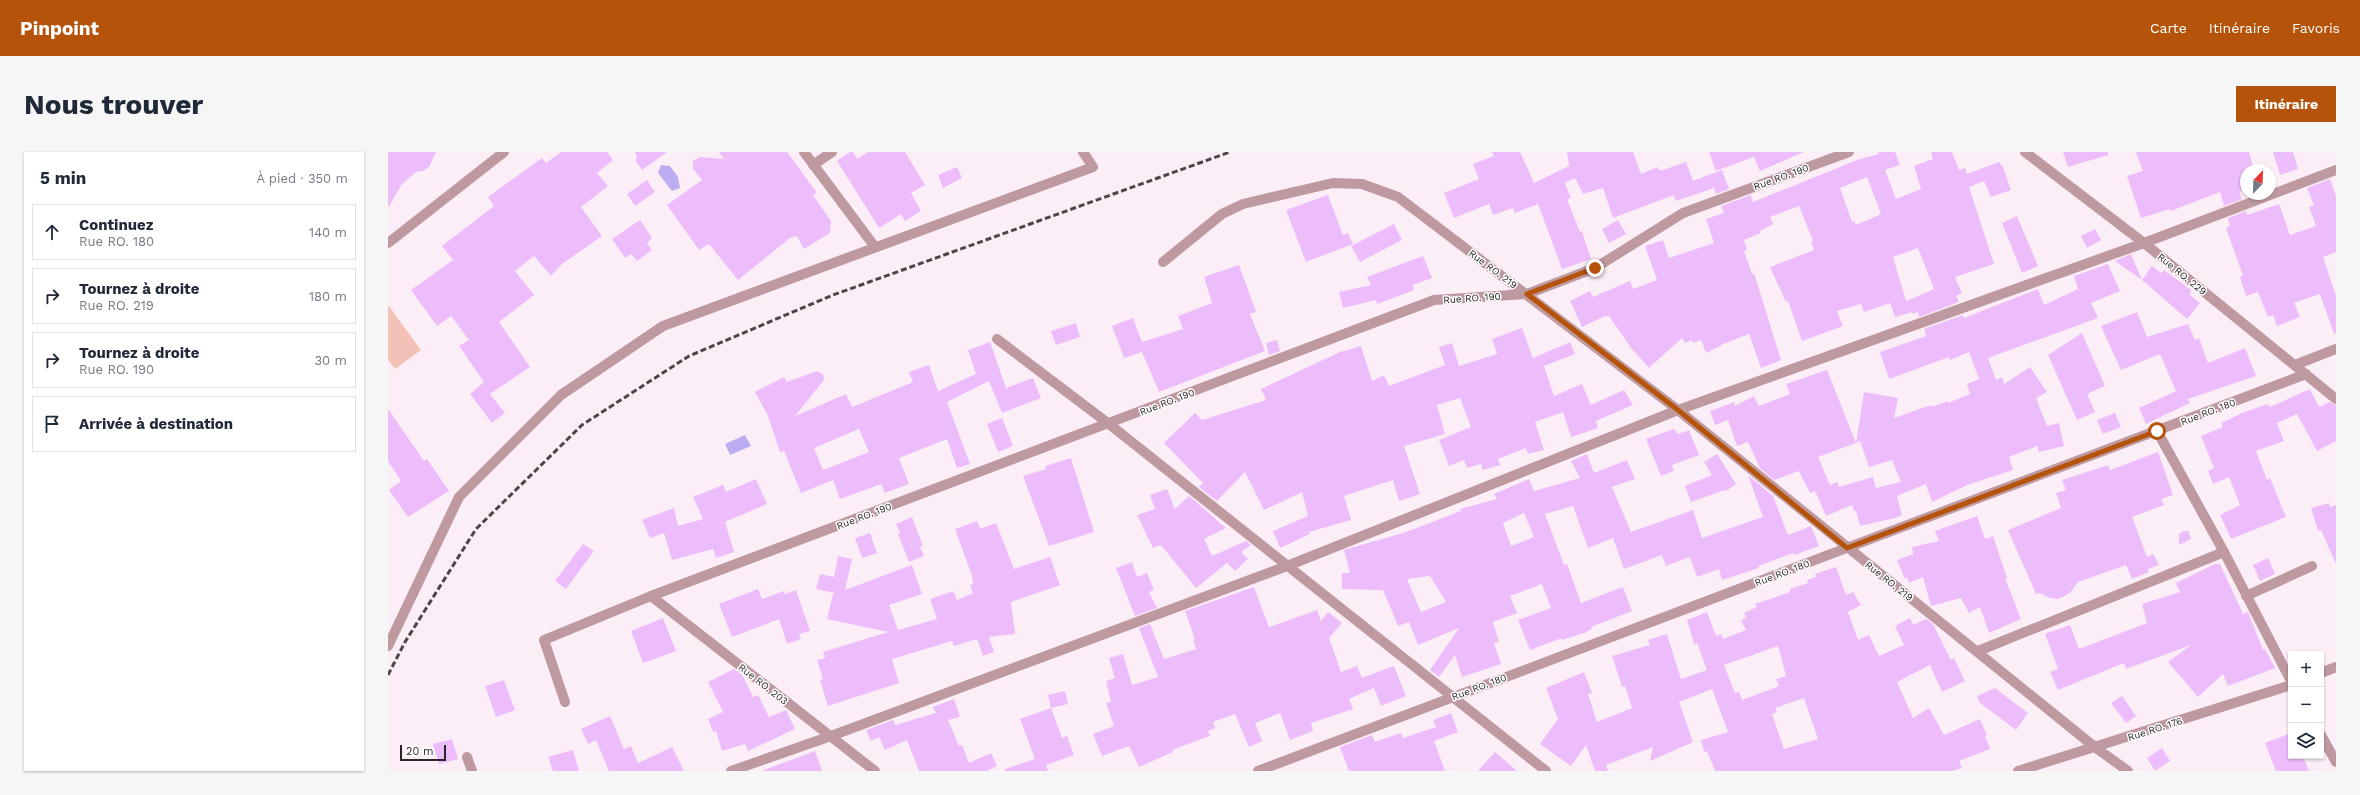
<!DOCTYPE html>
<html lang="fr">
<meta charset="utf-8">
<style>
:root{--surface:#fff;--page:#f6f6f7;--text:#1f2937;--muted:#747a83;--line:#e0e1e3;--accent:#b45309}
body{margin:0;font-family:"Work Sans",sans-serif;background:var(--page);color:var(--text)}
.controls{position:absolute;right:12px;bottom:12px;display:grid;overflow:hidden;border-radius:0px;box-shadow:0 1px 3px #0004}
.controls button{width:36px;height:36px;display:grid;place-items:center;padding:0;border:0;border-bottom:1px solid var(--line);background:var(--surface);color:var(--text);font:20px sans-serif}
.compass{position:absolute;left:1852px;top:12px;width:36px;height:36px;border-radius:50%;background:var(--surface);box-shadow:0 1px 3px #0004;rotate:23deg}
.scale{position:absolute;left:12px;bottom:10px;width:46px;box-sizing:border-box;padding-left:4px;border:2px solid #2a2528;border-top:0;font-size:11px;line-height:14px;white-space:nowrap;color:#2a2528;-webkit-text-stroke:3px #fff;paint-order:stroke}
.stop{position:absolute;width:12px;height:12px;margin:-9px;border:3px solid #b45309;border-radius:50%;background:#fff}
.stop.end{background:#b45309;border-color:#fff;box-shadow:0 1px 4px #0008}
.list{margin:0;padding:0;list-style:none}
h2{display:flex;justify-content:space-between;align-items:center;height:52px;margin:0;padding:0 16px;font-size:17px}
h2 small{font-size:13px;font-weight:400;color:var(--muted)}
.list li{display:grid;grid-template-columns:26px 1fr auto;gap:12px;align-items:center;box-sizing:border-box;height:56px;margin:0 8px 8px;padding:0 8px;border:1px solid var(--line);border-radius:0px}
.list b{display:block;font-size:15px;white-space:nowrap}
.list p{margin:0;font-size:13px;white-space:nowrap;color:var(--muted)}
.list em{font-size:13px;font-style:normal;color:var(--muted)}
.icon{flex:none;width:22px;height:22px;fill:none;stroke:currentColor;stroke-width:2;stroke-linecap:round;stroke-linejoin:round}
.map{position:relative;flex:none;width:1948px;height:619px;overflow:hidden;border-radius:0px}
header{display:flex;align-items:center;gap:24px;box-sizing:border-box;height:56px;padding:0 20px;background:var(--accent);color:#fff}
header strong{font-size:19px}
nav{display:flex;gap:22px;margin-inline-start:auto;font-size:14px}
.intro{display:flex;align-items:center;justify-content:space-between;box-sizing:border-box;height:96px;padding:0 24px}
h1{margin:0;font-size:28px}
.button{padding:10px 18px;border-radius:0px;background:var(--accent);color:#fff;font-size:14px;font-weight:700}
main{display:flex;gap:24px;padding:0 24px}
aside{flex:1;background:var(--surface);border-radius:0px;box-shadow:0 1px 3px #0004}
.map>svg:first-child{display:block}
.green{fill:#f3c1b5}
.water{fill:#bcadf3}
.building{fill:#edbdfb;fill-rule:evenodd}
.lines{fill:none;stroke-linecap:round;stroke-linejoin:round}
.minor{stroke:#be999f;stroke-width:10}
.rail{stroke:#4c4649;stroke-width:3;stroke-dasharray:6 3;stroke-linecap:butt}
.route{stroke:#b45309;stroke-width:5}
.labels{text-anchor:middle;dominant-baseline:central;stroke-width:3;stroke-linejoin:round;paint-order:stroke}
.street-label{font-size:10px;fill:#2a2528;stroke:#fff}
</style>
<header>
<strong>Pinpoint</strong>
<nav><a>Carte</a><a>Itinéraire</a><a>Favoris</a></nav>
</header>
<div class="intro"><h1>Nous trouver</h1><a class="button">Itinéraire</a></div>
<main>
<aside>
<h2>5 min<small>À pied · 350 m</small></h2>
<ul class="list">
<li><svg class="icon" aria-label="ahead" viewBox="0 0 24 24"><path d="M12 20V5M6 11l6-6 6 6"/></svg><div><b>Continuez</b><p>Rue RO. 180</p></div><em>140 m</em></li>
<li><svg class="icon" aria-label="right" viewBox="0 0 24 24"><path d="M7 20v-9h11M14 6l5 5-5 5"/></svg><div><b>Tournez à droite</b><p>Rue RO. 219</p></div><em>180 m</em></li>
<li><svg class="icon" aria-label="right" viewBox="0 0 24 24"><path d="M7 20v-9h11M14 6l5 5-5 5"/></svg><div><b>Tournez à droite</b><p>Rue RO. 190</p></div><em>30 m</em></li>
<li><svg class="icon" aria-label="arrive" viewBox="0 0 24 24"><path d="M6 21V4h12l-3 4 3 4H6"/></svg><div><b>Arrivée à destination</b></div></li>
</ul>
</aside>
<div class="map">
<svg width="1948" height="619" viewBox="0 0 1948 619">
<rect width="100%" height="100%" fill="#fceef6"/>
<path class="green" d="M0,153L33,198L7,217L0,208Z"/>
<path class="water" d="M273,13L282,14L290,25L292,36L284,39L270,21Z
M357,283L363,294L342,303L337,292Z"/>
<path class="building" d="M0,0H48L41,15L35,19L28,20L14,32L0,56Z
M173,0H219L225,8L209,21L220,34L193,55L214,84L174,112L163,124L146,104L127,119L146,143L111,170L142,215L102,242L117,261L104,271L82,242L96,230L71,194L81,188L63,164L49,174L23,138L65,108L54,94L106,54L100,45L154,6L158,11Z
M247,0H279L254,18L247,8L249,6Z
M331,0H399L429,41L425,43L443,69L442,81L416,97L409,84L402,86L350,128L321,92L311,98L279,53L314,28L305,17V9L312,5L336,7Z
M462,0H465L469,7L480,0H517L537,33L523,41L533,59L517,69L513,62L491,76L449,9Z
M1104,0H1132L1146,31L1181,14L1179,0H1245L1253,22L1270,15L1271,18H1275L1298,10L1305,29L1334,18L1341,37L1328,42L1326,36L1288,49L1286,43L1225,66L1215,36L1195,42L1187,26L1177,31L1183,46L1179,47L1192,80L1194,79L1203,107L1174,117L1150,52L1127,61L1125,56L1105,63L1101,52L1066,66L1056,41L1091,27L1085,12L1106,4Z
M1321,0H1416L1372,19L1366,5L1328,19Z
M1490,0H1507L1512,13L1497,18L1508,47L1533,37L1526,14L1545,7L1543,0H1564L1571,18L1577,16L1579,22L1611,10L1615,15L1623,38L1603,45L1596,29L1581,35L1606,112L1567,125L1574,141L1568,144L1571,150L1531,165L1530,160L1525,162L1524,160L1507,165L1502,151L1476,160L1473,152L1449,159L1455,174L1414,189L1400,149L1398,150L1382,115L1426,98L1423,90L1425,89L1411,54L1382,65L1385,72L1372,79L1373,81L1356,88L1359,98L1356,99L1364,122L1366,121L1393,208L1373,216L1361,182L1333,193V194L1318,201L1313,188L1305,191L1304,188L1297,191L1294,186L1261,216L1243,196L1221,164H1217L1194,175L1182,149L1202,139L1205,145L1242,129L1245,137L1269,128L1257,94L1275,88L1281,106L1326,91L1318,67L1336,61L1333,54L1363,43L1365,50L1469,8L1491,2ZM1479,25L1493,62L1468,73L1466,69L1464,70L1452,36ZM1530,96L1546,137L1518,149L1505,105Z
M1675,0H1720V3L1680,15Z
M1748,0H1861L1866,18H1858V38L1851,39L1854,47L1836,54L1832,40L1783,59L1782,57L1753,66L1739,24L1755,19Z
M1885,0H1905L1910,17L1892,23Z
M569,15L574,26L555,36L550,23Z
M1942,27L1948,44V100L1935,105L1948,144V181L1946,182L1932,142L1906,151L1912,165L1889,174L1885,163L1880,165L1870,140L1858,144L1852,125L1855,124L1838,76L1842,74L1840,66L1858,59L1859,63L1891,52L1902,83L1928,74L1921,55L1926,53L1919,36Z
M259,28L267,40L247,54L239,42Z
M940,43L955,83L960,81L965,92L918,110L898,58Z
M1629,64L1650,114L1634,121L1614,71Z
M252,68L264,86L259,91L264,98L249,109L243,102L237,106L224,87Z
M1230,68L1238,82L1221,91L1214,77Z
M1006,72L1014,88L972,110L963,94Z
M1707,77L1713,88L1699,96L1693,84Z
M1743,102L1754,128L1727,109Z
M1035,104L1044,126L1025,133L1026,138L989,152L988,148L955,156L951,140L983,133L979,125Z
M1720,112L1732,139L1703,151L1710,166L1600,206L1608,228L1614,225L1616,232L1642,215L1659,240L1648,246L1659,274L1671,271L1676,294L1651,300L1649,294L1621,305L1625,318L1579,333L1544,350L1538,332L1509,344L1514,363L1507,366L1472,374L1468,359H1466L1464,353L1438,364L1427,339L1422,341L1411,319L1386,328L1372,316L1360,290L1349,294L1340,268L1327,273L1322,259L1346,250L1347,254L1366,244L1371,254L1402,242L1398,232L1439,218L1468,291L1430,305L1442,333L1449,330L1451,335L1485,325L1488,336L1513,330L1504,308L1481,315L1472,289L1468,291L1476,240L1510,246L1506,266L1543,253L1544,255L1559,249L1560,251L1582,242L1579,232L1591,227L1581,200L1562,208L1561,205L1501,227L1492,200L1538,184L1536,177L1575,163L1576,166L1650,137L1656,153L1690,137L1686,124Z
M851,113L868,160L862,162L877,199L771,240L754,200L736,206L724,174L745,166L754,190L795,177L790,164L824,151L816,125Z
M1764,114L1773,121L1776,118L1803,138L1802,143L1812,151L1799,167L1754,128Z
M1749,160L1759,185L1800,172L1807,188L1811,186L1820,211L1857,196L1868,224L1800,247L1802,251L1758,272L1751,256L1788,239L1772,202L1733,218L1713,174Z
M688,171L692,185L668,193L663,179Z
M1134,176L1145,206L1182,190L1187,202L1156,214L1166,244L1194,232L1203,253L1236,238L1245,253L1208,269L1210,276L1183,285L1175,260L1147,270L1156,298L1140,302L1138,296L1110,307L1112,313L1095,318L1093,312L1079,316L1076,308L1061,314L1051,288L1083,275L1072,246L1049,253L1057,282L1016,294L1032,342L1011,349L1005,328L956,344L963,368L921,380L922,382L892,396L885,379L920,364L914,340L876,358L857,320L829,349L811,335L815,331L776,291L807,261L814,268L878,248L873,237L952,200L973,194L984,229L996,223L1001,234L1057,213L1051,195L1064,191L1071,214L1109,202L1104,187Z
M1694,181L1717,234L1699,242L1707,260L1689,268L1660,203Z
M889,188L892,199L881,203L878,191Z
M602,190L618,236L645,226L653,246L614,261L601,229L559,250L582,312L569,316L559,287L511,306L521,332L497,341L493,332L452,347L445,328L413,341L396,299L392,300L380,264L367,240L396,225L399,230L429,219L435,222L436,228L407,264L458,242L464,255L525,230L521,220L541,213L550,239L588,222L580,198ZM471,277L481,300L435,318L426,296Z
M1922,237L1931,255L1941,250L1948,253V289L1929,299L1909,262L1889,271L1896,289L1868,299L1879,328L1882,326L1898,365L1843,387L1832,363L1852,353L1841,325L1825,332L1820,319L1826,316L1813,284L1835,275L1833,271L1854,261L1880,252L1882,255Z
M0,257L36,309L39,307L61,339L20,365L1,338L13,329L0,309Z
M1727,261L1733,275L1715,282L1709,268Z
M614,266L625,294L610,300L599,272Z
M1286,277L1290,282L1301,278L1311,303L1284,313L1286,319L1273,324L1258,287Z
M1770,300L1785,343L1773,347L1776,353L1744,365L1759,405L1765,402L1771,413L1760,417L1761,420L1744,427L1738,413L1690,430L1682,441L1670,447L1662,446L1651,441L1648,442L1620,378L1673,356L1668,341L1678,338L1674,328L1720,313L1722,318Z
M1199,302L1206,321L1239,308L1247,327L1224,335L1243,380L1305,358L1314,386L1372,366L1375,365L1360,323L1385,344L1400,383L1423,374L1431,394L1406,403L1405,401L1370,414L1371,416L1334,428L1331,417L1309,425L1302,405L1278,414L1274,403L1236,417L1225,386L1200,396L1185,354L1157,362L1176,413L1179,412L1193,451L1235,435L1244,459L1203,475L1204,477L1196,481L1174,488V486L1142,498L1130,468L1163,456L1154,432L1122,444L1129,461L1105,470L1111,490L1106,491L1113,512L1074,525L1067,503L1051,525L1042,518L1071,476L1030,493L1021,470L1010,474L995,438L954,437V421H962L956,398L1018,380L1073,359L1072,357L1109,347L1106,342L1141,327L1146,339L1192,326L1183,309ZM1136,361L1146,385L1123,394L1115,371ZM1042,424L1058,450L1033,460L1019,427Z
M1329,302L1348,332L1338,339L1337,338L1303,350L1297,334L1324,323L1316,310Z
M683,306L706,380L661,394L635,324L658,317L657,314Z
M368,327L379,352L337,370L346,400L328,406L325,397L284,408L276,381L262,386L254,368L286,356L290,374L315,367L305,345L335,333L338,340Z
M779,337L787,357L801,344L838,376L816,387L824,404L858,389L863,393L853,400L860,407L847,419L839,411L808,436L773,393L765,396L749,363L767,357L762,343Z
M1941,351L1942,355L1948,353V412L1933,378L1930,379L1923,356Z
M1589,364L1597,387L1605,384L1619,426H1617L1633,467L1601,481L1592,455L1581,461L1573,446L1543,454L1535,425L1521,431L1519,426L1517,427L1509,408L1525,402L1524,395L1551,389L1547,379Z
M524,365L535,394L532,395L536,404L521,410L510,382L512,381L508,372Z
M589,369L592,377L608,371L626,417L662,405L672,433L623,450L627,482L601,485L606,500L595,504L589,487L566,494L564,489L504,507L511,531L440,554L432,528L435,527L429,508L437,506L435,500L500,480L439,467L445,442L447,441L428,437L432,422L446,425L450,404L464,407L457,438L524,413L534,442L501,453L510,478L549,467L542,447L565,439L569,448L585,441L582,433L585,432L584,424L567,377Z
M1796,379H1801L1803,387L1791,393V382Z
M482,381L489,401L474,406L467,386Z
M195,392L206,399L178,437L167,429Z
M1880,406L1887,422L1872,429L1865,413Z
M744,410L749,425L759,421L766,438L761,440L769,456L747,464L728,416Z
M1827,412H1832L1855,462L1860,460L1875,498L1877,497L1887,516L1840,534L1835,522L1810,545L1780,510L1803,493L1738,517L1736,511L1670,538L1662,520L1670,517L1657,482L1682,473L1691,497L1759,471L1754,452L1792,440L1788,431Z
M1448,415L1458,443L1465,440L1473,453L1460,460L1470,488L1481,483L1491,504L1516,493L1507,474L1522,466L1525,473L1538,467L1545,472L1563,508L1566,506L1577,529L1554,540L1542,513L1509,530L1525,566L1541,556L1556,583L1592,567L1599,583L1597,584L1602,597L1571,609L1574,616L1564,619H1327L1319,599L1316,600L1313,588L1340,580L1324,537L1291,550L1305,590L1262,609L1265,595L1218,613L1220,619H1207L1198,593L1183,614L1152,592L1170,567L1158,536L1196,520L1204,541L1200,542L1209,570L1244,556L1237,534L1234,535L1224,504L1262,493L1260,488L1279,482L1293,527L1319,518L1309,491L1306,492L1299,468L1319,460L1328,484L1333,482L1335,487L1358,478L1353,468L1358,466L1356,461L1369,455L1367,452L1402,440V437L1420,431L1419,428L1428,425L1427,422ZM1390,494L1398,524L1388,527L1391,534L1354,548L1351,540L1347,541L1336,513ZM1416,546L1430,587L1396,597L1384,562L1389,560L1387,556Z
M866,435L881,475L929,458L933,469L940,460L954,471L941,486L953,520L969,514L974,526L1006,514L1018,544L993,554L986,536L961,547L965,557L923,571L925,579L902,588L892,561L867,571L874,589L861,595L847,562L825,570L827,576L820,579L822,584L784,598L785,600L751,615L741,594L714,604L705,582L726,574L718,551L723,550L718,529L727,526L721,506L735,502L744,533L770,525L751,476L762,472L776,507L808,497L805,488L807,487L797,459Z
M370,437L374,447L396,439L397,442L408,438L422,479L411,482L413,487L399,492L391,467L344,485L331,452Z
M275,466L288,499L255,511L243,479Z
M346,517L355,524L365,545L370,543L381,565L398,558L407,577L360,599L357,592L334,599L328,579L325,580L320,567L335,560L320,530Z
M116,528L127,558L108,565L97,534Z
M1607,536L1640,561L1628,578L1592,551L1589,544Z
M677,539L680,552L663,556L660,543Z
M1734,544L1748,564L1738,571L1723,551Z
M566,547L572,565L560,568L571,594L574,593L581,611L603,601L609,614L599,619H531L519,588L497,598L491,585L483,589L478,578L505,568L507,573L548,561L545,555Z
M663,556L674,586L679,584L686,603L658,613L660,619H617V617L647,607L632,567Z
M1063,561L1070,580L1046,589L1057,619H961L952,595L984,583L987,590L1013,581L1015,586L1048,575L1045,568Z
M222,564L236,597L243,594L250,611L284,595L296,619H221L208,588L200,592L193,577Z
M1903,581V604H1915L1921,619H1888L1877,591Z
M64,587L70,607L51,612L45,592Z
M1774,596L1782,609L1767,619L1759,606Z
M185,598L191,619H165L160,605Z
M427,599L434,619H376V618Z
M1107,600L1129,619H1090Z"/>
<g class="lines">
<path class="minor" d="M416,0L487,95
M1637,0L1756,91L1948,247
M425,13L444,0
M0,91L116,0
M775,110L834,62L855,52L945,31L974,32L1010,45L1290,258L1708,596L1740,619
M609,187L721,272L1158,619
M1907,213L1948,197
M1769,279L1836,400L1903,529
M263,444L487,619
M1858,444L1924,414
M0,494L71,345L173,243L275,174L705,15L695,0
M1590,499L1836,400
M1933,521L1948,515
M177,550L156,488L263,444L1046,148L1139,142L1207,116L1295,61L1461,0
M1933,583L1948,610
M79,605L84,619
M343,619L443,584L899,414L1290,258L1756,91L1948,18
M870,619L1918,222
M1630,619L1903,533"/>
<path class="rail" d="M0,523L17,490L88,377L194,273L301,204L445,143L842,0"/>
</g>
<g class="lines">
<path class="route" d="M1207,116L1139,142L1290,258L1459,396L1769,279"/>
</g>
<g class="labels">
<g class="street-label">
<text transform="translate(1393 25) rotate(-20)">Rue RO. 190</text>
<text transform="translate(1105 117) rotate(37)">Rue RO. 219</text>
<text transform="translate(1794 122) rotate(39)">Rue RO. 229</text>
<text transform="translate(1084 146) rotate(-4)">Rue RO. 190</text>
<text transform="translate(779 250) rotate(-21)">Rue RO. 190</text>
<text transform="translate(1820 260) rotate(-21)">Rue RO. 180</text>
<text transform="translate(476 364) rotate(-21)">Rue RO. 190</text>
<text transform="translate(1394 421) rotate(-21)">Rue RO. 180</text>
<text transform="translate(1501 429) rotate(38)">Rue RO. 219</text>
<text transform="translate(375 532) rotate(38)">Rue RO. 203</text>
<text transform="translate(1091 535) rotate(-21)">Rue RO. 180</text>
<text transform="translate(1767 577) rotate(-18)">Rue RO. 176</text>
</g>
</g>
</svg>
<div class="controls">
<button>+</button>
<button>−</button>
<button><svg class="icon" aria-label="layers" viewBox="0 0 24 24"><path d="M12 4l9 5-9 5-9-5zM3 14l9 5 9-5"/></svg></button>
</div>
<svg class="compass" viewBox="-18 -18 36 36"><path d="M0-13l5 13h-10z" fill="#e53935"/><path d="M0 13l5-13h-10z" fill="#747a83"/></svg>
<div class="scale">20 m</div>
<div class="stop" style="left:1769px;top:279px"></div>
<div class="stop end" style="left:1207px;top:116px"></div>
</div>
</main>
